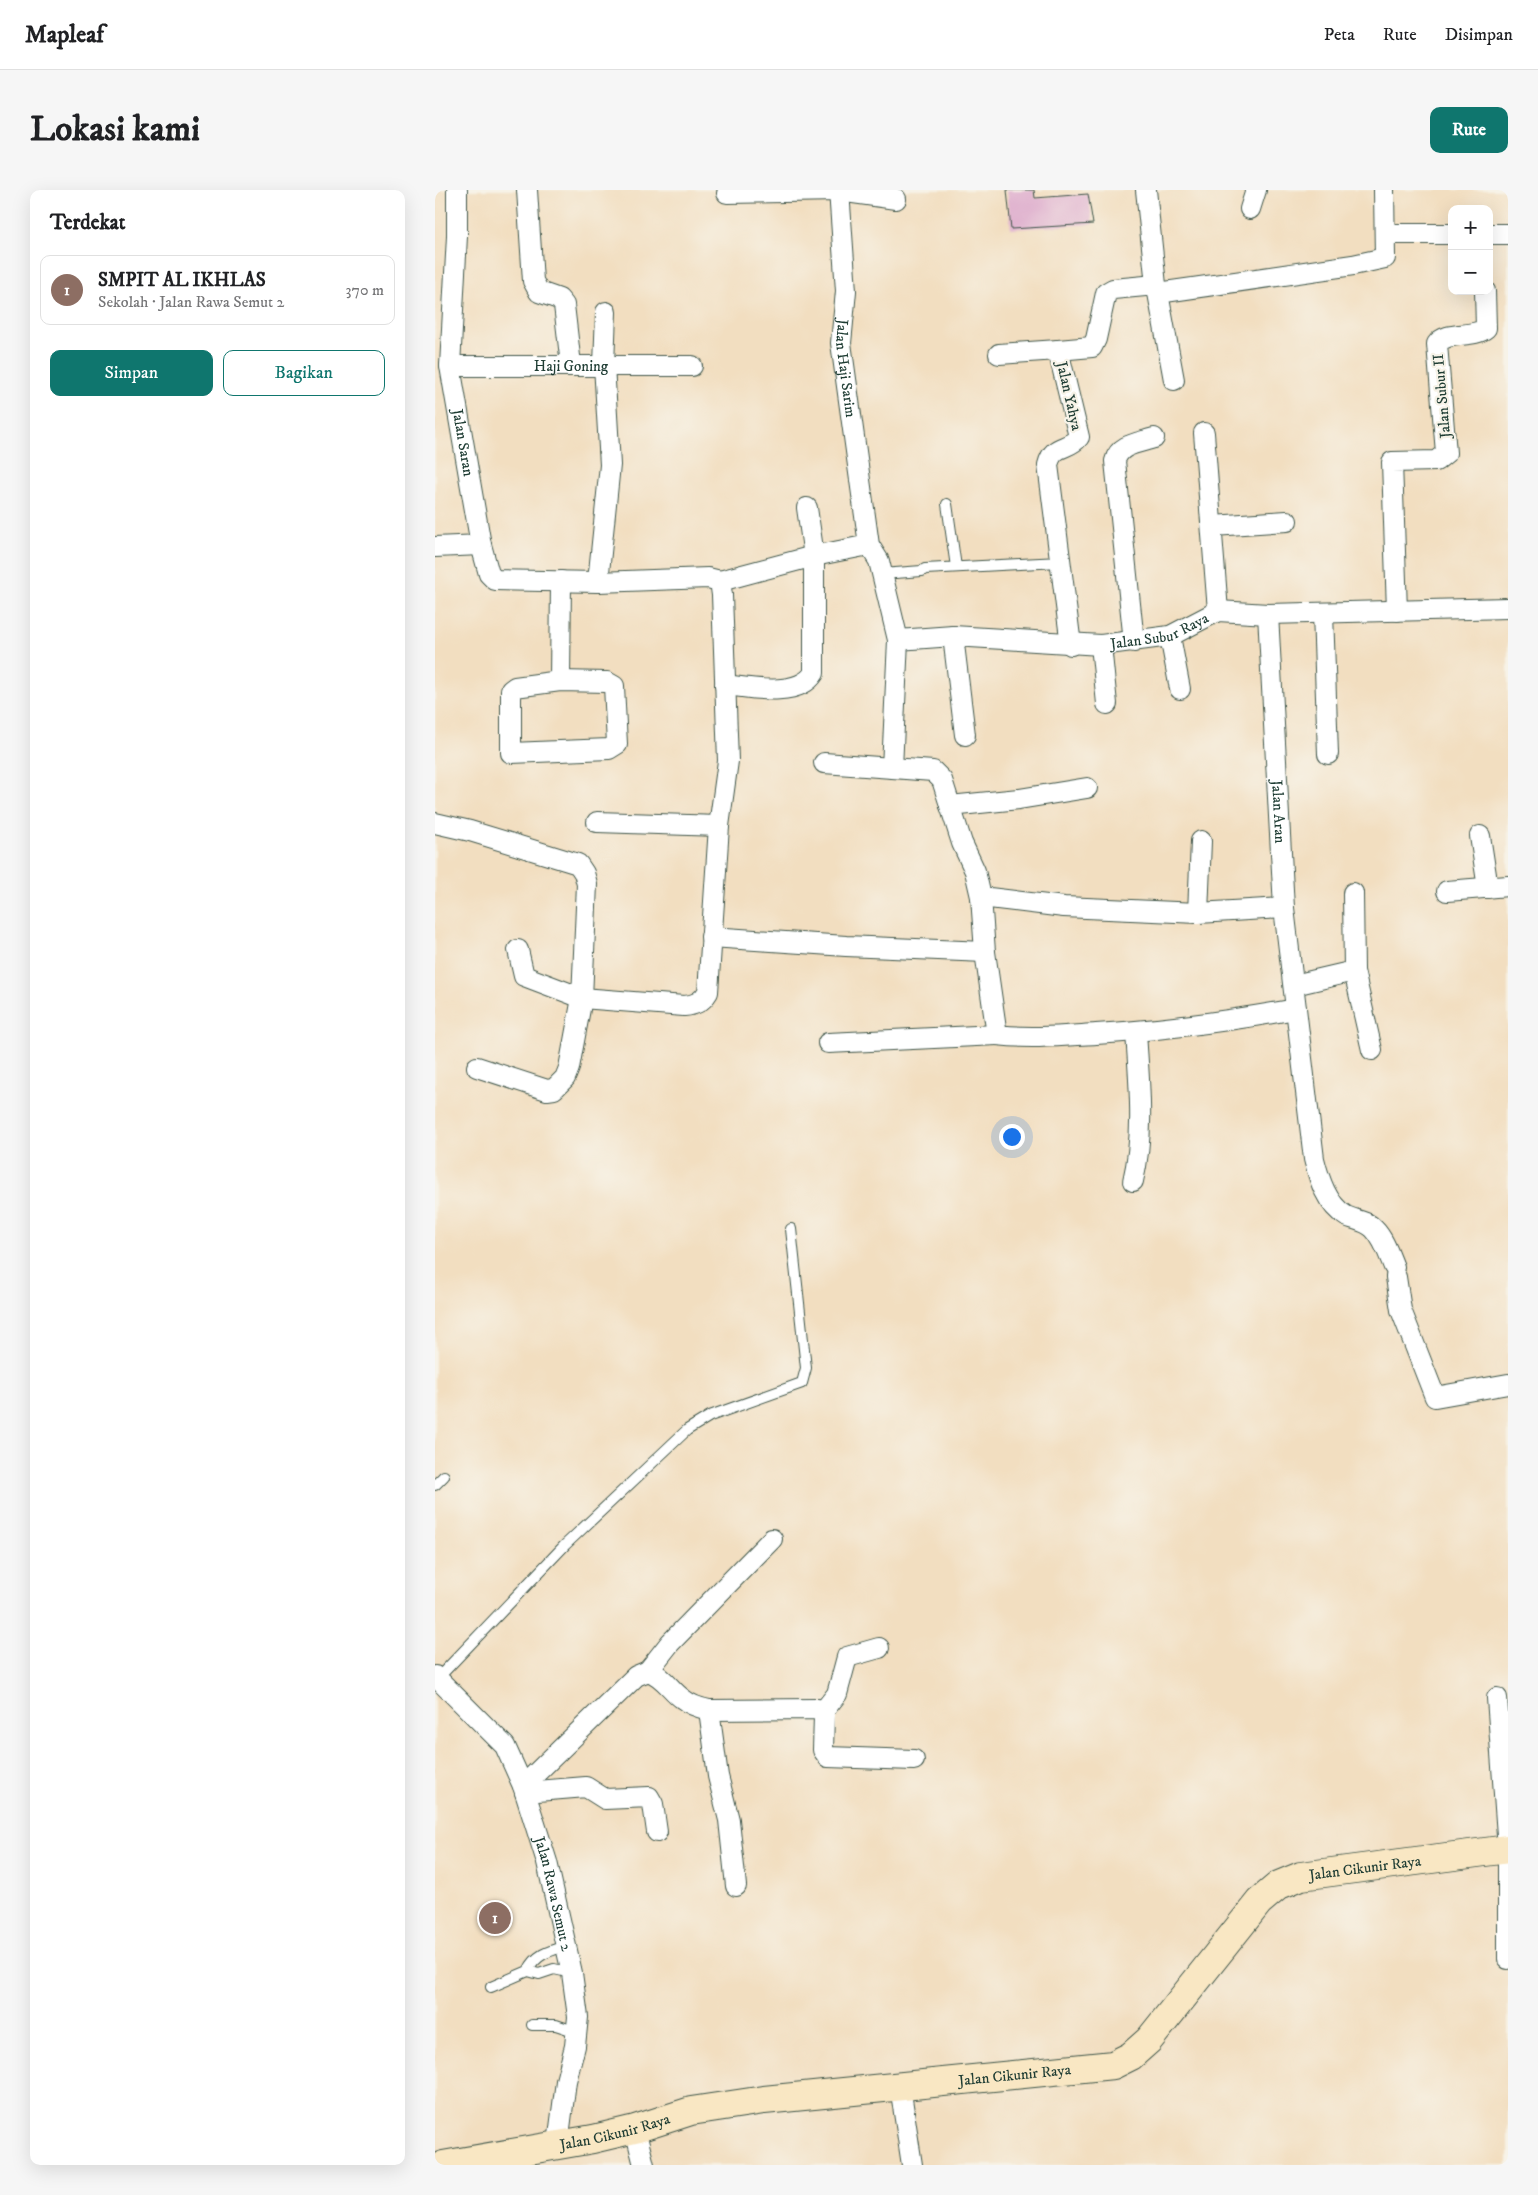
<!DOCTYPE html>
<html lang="id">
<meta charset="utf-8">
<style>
:root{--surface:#fff;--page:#f6f6f6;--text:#202124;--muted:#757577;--line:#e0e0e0;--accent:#0f766e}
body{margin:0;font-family:"IM FELL DW Pica",serif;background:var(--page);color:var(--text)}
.controls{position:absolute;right:15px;top:15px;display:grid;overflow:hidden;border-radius:10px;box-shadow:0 5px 20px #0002}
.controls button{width:45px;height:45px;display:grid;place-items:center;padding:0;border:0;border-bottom:1px solid var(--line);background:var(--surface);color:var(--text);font:25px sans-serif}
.you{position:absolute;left:576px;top:946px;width:18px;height:18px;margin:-12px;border:4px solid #fff;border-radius:50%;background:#1a73e8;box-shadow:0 0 0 8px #1a73e833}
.badge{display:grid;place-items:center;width:32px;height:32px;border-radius:50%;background:var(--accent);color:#fff;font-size:16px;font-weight:700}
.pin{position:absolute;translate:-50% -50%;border:2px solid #fff;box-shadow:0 1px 5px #0006}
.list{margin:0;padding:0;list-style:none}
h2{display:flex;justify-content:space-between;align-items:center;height:65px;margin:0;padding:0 20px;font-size:21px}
h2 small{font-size:16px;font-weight:400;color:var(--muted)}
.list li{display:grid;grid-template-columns:32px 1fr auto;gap:15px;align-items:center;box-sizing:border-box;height:70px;margin:0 10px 10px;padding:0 10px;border:1px solid var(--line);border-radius:10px}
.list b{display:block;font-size:19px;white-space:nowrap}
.list p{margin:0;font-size:16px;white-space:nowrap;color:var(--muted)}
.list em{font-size:16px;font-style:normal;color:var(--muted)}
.actions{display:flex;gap:10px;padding:15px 20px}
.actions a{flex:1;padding:11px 0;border:1px solid var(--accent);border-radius:10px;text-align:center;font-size:18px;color:var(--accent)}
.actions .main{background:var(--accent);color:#fff}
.map{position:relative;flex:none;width:1073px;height:1975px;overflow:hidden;border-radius:10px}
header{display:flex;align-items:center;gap:30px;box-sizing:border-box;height:70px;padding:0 25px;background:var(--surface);border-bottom:1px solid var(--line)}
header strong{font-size:24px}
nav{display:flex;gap:28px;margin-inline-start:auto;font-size:18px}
.intro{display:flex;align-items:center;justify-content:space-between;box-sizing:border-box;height:120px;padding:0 30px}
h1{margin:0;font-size:35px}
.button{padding:12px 22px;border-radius:10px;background:var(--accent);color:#fff;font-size:18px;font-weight:700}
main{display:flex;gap:30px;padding:0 30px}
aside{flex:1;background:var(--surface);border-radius:10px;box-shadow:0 5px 20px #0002}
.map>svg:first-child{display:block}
.building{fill:#e0b2cf}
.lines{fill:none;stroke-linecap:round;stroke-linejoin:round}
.lane-casing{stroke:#3f5549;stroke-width:12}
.street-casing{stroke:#3f5549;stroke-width:22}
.secondary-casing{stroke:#3f5549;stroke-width:30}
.lane{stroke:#fff;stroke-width:10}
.street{stroke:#fff;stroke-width:20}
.secondary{stroke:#f9e7c3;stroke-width:28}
.labels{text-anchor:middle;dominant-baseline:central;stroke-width:4.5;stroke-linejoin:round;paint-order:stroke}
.street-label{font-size:15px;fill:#1f3d34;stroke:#f7f3e8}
</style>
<header>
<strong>Mapleaf</strong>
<nav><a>Peta</a><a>Rute</a><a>Disimpan</a></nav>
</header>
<div class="intro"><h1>Lokasi kami</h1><a class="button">Rute</a></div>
<main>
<aside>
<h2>Terdekat<small></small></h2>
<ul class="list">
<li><span class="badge" style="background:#8d6e63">1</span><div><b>SMPIT AL IKHLAS</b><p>Sekolah · Jalan Rawa Semut 2</p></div><em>370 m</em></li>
</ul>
<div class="actions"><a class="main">Simpan</a><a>Bagikan</a></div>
</aside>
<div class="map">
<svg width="1073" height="1975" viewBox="0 0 1073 1975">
<rect width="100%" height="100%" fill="#f7f3e8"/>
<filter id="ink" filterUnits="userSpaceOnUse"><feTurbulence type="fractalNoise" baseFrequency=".02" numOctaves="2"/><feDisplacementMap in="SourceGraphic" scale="10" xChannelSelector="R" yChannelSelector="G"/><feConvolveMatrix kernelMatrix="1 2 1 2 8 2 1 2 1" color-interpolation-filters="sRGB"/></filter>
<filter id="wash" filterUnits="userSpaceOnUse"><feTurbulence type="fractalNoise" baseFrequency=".0096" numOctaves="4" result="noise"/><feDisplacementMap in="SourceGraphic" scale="20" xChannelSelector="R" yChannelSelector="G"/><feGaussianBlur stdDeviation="1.12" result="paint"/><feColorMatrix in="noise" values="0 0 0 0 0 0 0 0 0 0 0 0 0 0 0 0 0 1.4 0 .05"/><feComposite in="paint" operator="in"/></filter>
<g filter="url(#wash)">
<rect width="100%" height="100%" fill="#f2dec0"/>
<g id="blocks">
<path class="building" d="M572,0H599L600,8L653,4L658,34L576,39Z"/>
</g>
</g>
<g filter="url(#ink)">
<use href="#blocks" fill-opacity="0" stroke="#3f5549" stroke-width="1"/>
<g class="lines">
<defs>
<path id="lane" d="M512,314L521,377
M447,384L487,381L490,379L625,372
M0,1295L9,1286
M3,1488L130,1355L252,1240L275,1226L367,1193L371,1178L356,1039
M93,1781C101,1764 114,1761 131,1756
M56,1797L93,1781L104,1784L119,1779L137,1783
M97,1835H121L142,1842"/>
<g id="street">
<path id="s1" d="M22,0V46L15,176L46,355L54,384L60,390L163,392L273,388L285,391L287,405L293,571L284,636L273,802C267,812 260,815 249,816L147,808L89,786L83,760"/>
<path d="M92,0L98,91L104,102L124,109L129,115L136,175"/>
<path id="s2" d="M404,0L411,101L406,153L434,355L444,371L463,450L457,578"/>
<path d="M711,0L721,95"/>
<path d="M292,3L404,1L461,9"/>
<path d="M815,19L821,0"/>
<path d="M950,44H1017"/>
<path d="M1054,44H1073"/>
<path d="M723,103L739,190"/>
<path d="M564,164L623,160"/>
<path id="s3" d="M15,176H257"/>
<path d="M769,243L783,421"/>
<path d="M778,336L852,331"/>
<path d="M0,357L46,355"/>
<path d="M285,391L379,366L434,355"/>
<path d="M163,392L175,275L169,175L171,122"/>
<path d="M962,421L957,272L1001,271L1011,263L1002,154C1011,140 1038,149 1051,138L1050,101"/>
<path d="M888,423L893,564"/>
<path id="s4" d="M833,424L849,718L879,969C884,989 892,1015 911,1026C920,1030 932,1031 939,1039C949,1049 954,1065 959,1077"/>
<path d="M518,446L530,545"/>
<path d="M735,446L745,499"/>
<path id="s5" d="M463,450L518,446L666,455L735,446L783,421L833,424L1073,418"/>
<path d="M699,452L680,271C684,254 704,253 719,248"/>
<path d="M636,455L613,275C618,253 633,261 644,247L623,160L657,157L661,149L671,103L678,99L721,95L723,103L918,75L950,68L949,0"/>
<path d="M666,455L672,514"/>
<path d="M125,491L172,492L179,496L182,554L174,559L76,563V500L80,497Z"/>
<path d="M125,491L126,391"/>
<path d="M290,495C315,498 364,508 379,483V366L372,318"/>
<path d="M389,573L498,581L507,590L527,653L540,681L546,707L550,762L562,845C595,849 627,846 661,844C728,840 794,831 861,819"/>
<path d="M515,616L584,609L652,598"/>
<path d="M162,632L284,636"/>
<path d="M0,633L35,641L143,674L149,683L152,694L147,808L134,878L130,888L119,899L112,900L42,877"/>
<path d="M1045,646L1053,698"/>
<path d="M1012,701L1073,696"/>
<path d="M918,703L919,781"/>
<path d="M546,707L629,717L763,723L849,718"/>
<path d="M763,723L766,651"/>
<path d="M276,747L411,756L550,762"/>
<path d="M859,795L919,781L937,860"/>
<path d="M393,853L562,845"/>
<path d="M698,991C710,941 704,893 701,842"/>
<path d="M961,1087L966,1120L1000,1207L1073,1194"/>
<path d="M213,1481L235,1453L337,1349"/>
<path id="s6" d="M0,1486L70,1556L88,1596L112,1672L137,1783L143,1827L140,1856L131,1891L123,1954"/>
<path d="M1062,1508L1073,1659V1769"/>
<path d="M274,1520L283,1586L294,1630L301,1696"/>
<path d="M387,1523L402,1504L412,1467L444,1458"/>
<path d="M88,1596L201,1486L213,1481C228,1485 236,1501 248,1509C255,1515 265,1518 274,1520L383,1519L389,1525L388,1560L393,1567L479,1570"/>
<path d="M90,1602L151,1597L170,1609L214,1607L218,1614L222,1642"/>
<path d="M465,1896L477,1975"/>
<path d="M200,1939L209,1975"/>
</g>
<g id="secondary">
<path id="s7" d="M8,1975L158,1949L200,1939L256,1921L329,1910L678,1875L696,1866L714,1850L824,1712L844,1695L866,1686L1073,1659"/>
</g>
</defs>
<use href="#lane" class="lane-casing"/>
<use href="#street" class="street-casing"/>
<use href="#secondary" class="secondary-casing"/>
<use href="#lane" class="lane"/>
<use href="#street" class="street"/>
<use href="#secondary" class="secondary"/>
</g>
</g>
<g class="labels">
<g class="street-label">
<text stroke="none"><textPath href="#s3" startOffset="121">Haji Goning</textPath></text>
<text stroke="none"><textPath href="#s2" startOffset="179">Jalan Haji Sarim</textPath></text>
<text transform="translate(634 206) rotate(77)">Jalan Yahya</text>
<text transform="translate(1007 206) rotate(-95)">Jalan Subur II</text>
<text stroke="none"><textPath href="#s1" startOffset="254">Jalan Saran</textPath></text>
<text stroke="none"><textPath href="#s5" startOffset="264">Jalan Subur Raya</textPath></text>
<text stroke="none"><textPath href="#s4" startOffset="198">Jalan Aran</textPath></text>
<text stroke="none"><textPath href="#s7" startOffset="1014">Jalan Cikunir Raya</textPath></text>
<text stroke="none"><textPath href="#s6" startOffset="255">Jalan Rawa Semut 2</textPath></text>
<text stroke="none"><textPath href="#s7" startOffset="580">Jalan Cikunir Raya</textPath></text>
<text stroke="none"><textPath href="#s7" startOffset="175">Jalan Cikunir Raya</textPath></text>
</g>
</g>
</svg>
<div class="controls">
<button>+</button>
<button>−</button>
</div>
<div class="you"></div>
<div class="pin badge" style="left:60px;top:1728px;background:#8d6e63">1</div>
</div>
</main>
